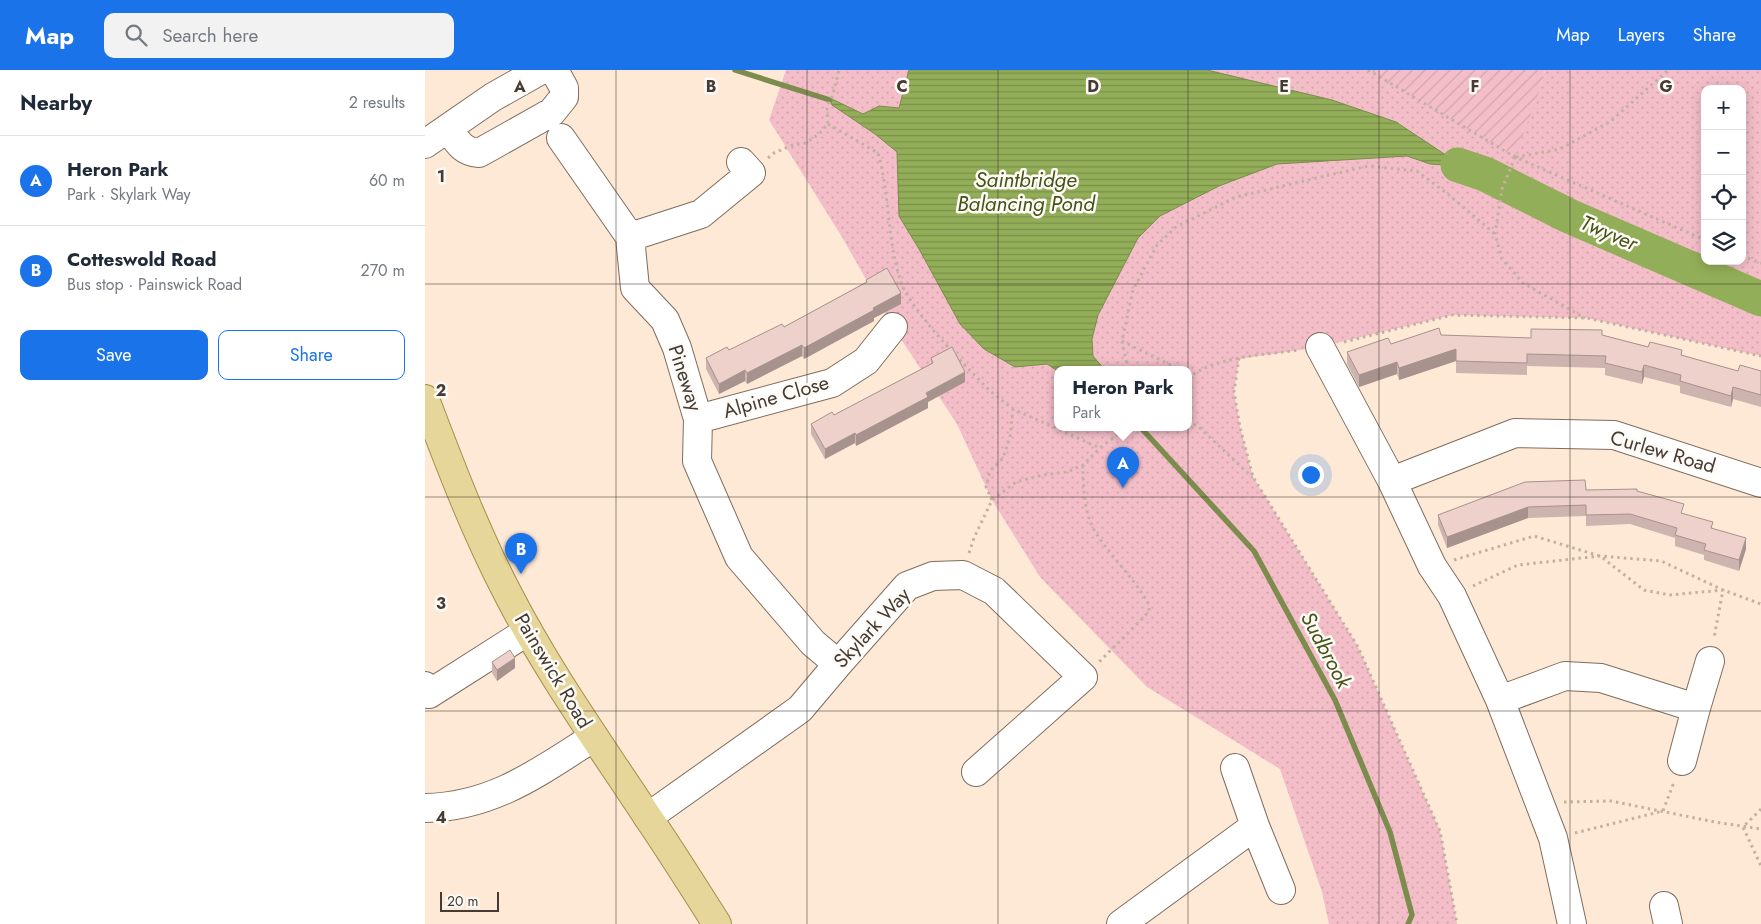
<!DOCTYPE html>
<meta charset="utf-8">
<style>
:root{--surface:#fff;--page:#f2f2f3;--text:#1f2937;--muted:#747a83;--line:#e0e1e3;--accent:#1a73e8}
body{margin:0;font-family:Jost,sans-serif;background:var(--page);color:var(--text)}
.controls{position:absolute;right:15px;top:15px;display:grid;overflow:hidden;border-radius:10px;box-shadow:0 2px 12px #0003}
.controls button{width:45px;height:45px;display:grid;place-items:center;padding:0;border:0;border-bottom:1px solid var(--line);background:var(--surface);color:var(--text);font:25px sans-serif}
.scale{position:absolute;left:15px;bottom:12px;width:59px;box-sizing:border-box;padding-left:5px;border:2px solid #433b34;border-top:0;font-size:14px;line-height:18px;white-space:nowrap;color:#433b34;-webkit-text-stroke:4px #fefaf6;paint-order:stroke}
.you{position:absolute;left:885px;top:404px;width:18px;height:18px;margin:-12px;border:4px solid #fff;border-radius:50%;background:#1a73e8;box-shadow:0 0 0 8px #1a73e833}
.badge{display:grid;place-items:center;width:32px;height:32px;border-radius:50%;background:var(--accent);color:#fff;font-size:16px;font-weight:700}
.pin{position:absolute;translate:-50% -41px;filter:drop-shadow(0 1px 2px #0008)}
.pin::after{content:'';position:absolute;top:26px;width:18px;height:15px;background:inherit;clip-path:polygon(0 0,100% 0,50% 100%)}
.popup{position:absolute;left:629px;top:296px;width:138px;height:65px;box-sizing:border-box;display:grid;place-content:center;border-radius:10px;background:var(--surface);filter:drop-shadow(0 1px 4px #0005);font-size:16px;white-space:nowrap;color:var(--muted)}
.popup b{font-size:19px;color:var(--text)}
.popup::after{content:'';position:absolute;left:50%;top:100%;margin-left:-10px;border:10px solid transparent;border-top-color:var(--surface)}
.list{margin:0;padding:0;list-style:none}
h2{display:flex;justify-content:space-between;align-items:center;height:65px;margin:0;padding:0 20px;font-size:21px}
h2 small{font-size:16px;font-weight:400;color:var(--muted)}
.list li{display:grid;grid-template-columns:32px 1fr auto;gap:15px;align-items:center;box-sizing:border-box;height:90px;padding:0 20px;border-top:1px solid var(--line)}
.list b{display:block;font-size:19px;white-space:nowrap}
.list p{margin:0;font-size:16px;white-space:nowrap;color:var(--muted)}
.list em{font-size:16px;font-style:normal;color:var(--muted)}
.actions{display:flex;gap:10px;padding:15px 20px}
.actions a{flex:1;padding:11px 0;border:1px solid var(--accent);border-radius:10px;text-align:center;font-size:18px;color:var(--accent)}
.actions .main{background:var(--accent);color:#fff}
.icon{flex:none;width:28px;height:28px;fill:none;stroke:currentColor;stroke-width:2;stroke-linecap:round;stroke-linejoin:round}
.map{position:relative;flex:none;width:1336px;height:854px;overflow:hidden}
header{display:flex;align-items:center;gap:30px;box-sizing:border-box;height:70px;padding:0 25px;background:var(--accent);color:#fff}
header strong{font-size:24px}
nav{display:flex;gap:28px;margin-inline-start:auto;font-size:18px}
.search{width:350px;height:45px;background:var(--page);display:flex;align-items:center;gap:12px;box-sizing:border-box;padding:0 18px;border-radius:10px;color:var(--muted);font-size:19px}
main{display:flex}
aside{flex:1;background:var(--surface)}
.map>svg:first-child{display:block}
.park{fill:url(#park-dots);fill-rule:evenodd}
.garden{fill:url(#garden-furrows)}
.water{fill:url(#water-rules);stroke:#7b8c4d}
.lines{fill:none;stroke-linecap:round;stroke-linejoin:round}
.stream{stroke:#7b8c4d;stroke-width:5.5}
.river{stroke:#93ae58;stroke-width:35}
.minor-casing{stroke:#7f6d5d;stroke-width:30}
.major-casing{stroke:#a38e4b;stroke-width:30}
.path{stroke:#c2b1a2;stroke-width:3;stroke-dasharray:2.5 4;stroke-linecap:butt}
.minor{stroke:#fff;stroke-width:28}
.major{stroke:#e6d69a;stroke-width:28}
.wall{fill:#cdb4ae}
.shaded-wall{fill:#a7928d}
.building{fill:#eed1ca;stroke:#a7928d}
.grid{fill:none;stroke:#433b34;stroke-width:1;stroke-opacity:0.55}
.labels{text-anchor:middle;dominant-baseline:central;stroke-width:5;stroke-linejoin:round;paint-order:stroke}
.street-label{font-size:20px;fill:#433b34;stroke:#fefaf6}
.water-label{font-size:21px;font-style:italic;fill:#435416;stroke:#fefaf6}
.grid-label{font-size:16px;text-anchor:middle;font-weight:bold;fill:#433b34;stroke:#fefaf6;stroke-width:5;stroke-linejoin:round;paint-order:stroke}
</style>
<header>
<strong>Map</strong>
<div class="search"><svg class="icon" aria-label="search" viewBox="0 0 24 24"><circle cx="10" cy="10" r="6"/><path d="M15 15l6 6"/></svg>Search here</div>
<nav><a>Map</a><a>Layers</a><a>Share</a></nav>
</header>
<main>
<aside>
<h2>Nearby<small>2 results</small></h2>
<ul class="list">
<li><span class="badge">A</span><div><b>Heron Park</b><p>Park · Skylark Way</p></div><em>60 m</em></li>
<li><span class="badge">B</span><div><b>Cotteswold Road</b><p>Bus stop · Painswick Road</p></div><em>270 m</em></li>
</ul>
<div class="actions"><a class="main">Save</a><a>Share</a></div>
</aside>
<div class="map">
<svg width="1336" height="854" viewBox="0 0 1336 854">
<defs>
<pattern id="park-dots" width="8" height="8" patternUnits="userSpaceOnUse" patternTransform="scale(1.25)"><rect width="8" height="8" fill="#f4bec9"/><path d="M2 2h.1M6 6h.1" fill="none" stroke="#d2a4ad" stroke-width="1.8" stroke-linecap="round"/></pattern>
<pattern id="garden-furrows" width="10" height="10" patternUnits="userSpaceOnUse" patternTransform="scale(1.25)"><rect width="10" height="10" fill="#f4bec9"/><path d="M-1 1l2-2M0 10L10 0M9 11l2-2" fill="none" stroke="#d2a4ad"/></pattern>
<pattern id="water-rules" width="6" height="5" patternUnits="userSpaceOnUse" patternTransform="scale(1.25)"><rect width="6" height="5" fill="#93ae58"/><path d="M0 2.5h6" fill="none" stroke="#7a8f4a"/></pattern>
</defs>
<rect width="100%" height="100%" fill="#fee9d6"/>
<path class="park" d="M361,0H949L1116,16L1120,0H1336V286L1162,248L1027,245L895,277L814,289L809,322L815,357L828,407L933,577L1015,761L1032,854H904L897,822L855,699L722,617L615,507L567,430L532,354L468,257L417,167L344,50ZM1280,19H1317V191H1280ZM633,299H763V357H633Z"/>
<path class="garden" d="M943,0H1120L1116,16L1090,87Z"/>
<path class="water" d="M484,0H782L907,30L971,52L1033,93L1032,96L1005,94L982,86L852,94L794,116L735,146L713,168L673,245L667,269L668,286L679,299H633V301L622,294L590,297L559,279L535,254L494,179L474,146L472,82L450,64L407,35L405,30H409L438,44L454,36L474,38Z"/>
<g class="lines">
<path class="stream" d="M310,0L405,30
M717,359L829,481L910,630L965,762L987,845L983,854"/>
<path class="river" d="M1033,95L1060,104L1144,146L1336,229"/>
<defs>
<path id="minor" d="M23,58C32,71 37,82 54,83L127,42L139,27V18L129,0
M136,68L205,167L210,218L240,250L252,278L273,349L272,391L314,487L388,573L413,594
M0,74L68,27L116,0
M205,167L276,144L326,103L316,92
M895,277L967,411L1007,496L1027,526L1075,630L1128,768L1147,854
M273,349L407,313L441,291L468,257
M967,411L1090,363L1189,365L1336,413
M0,616L4,624L103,561
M1075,630L1140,606L1176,608L1271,638L1285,591
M1257,691L1271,638
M810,698L830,756L856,820
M0,738C68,737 114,702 169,667
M223,747L375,639L413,594L482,516L508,506L538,505L569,521L658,607L551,702
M1239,836L1243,854
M696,854L830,756"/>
<path id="major" d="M0,329C25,395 50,461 83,524C123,602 174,673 222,746C246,781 269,818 292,854"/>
</defs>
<use href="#minor" class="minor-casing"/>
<use href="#major" class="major-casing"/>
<path class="path" d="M943,0L1090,87L1280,170
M403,54L453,83C465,125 462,171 476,212C481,229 513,267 526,280
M1090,87L1077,119L1070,164L1077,189L1098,213L1160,248
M1091,87L1135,79L1186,51L1243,0
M343,88L349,83L368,75L381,73L394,64L403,54L402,38L408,24L414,0
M1317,186L1336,193
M697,271L754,299
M919,272L1027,245L1162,248L1336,286
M530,285L565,321L588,339L675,378
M814,288L809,322L815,357L828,407L933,577L1015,761L1032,854
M703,299L697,271L708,220L732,175L751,157L811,127L943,96L992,101L1024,125L1070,164
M763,308C791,286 839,285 874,280
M763,351L775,358L827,407
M658,395C658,416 659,445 671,463C687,488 710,509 724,535V541L719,547L674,592
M567,430L561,417L565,401L578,388L585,367L588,339
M544,483L549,468L567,430L591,412L617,405L642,402L658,395L675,378L703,357
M1029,490L1109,466L1175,486L1219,520L1245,525L1298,520L1289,568
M1048,516L1093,495L1175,486L1236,491L1298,520L1336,534
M1139,732L1186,731L1290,752L1336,759
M1336,739L1318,757L1336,796
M1150,763L1238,741L1249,712"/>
<use href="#minor" class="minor"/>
<use href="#major" class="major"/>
</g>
<path class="wall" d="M441,210L476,234L449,248V251L379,289L377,286L322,314L320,311L294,324L281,299V288L304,280L359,257L441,212Z
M1016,265L1106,268L1177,265L1257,285L1313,301H1336V337L1308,329L1306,337L1255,323V316L1219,307L1217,314L1180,305V298L1102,296V305L1031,303V291L974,310L972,304L934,317L922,294V282Z
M506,288L540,312L503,332V338L431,376L430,373L400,389L386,364V354L409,345L506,294Z
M1161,420L1212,421L1288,458L1321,479L1314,501L1279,490V485L1250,476V468L1205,454L1161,456V446L1103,448L1022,478L1013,455V445Z
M67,592L90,598L72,611L67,603Z"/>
<path class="shaded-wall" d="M476,223V234L449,248V251L379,289V278L448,238Z
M377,275V286L322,314V303Z
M1031,279V291L974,310V298Z
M972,292V304L934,317V305Z
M1219,295V307L1217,314V302Z
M320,300V311L294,324V314Z
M540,302V312L503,332V338L431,376V365L501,323Z
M1308,317V329L1306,337V326Z
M430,363V373L400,389V379Z
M1103,437V448L1022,478V467Z
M1321,468V479L1314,501V490Z
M90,588V598L72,611V600Z"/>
<path class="building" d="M462,198L476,223L448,238L449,240L379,278L377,275L322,303L320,300L294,314L281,288L302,277L304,280L357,254L359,257L442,212L441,210Z
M1014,258L1016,265L1106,268V259L1177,260V265L1223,277L1225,272L1257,280L1256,285L1313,301L1315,295L1336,301V325L1308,317L1306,326L1255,311L1256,305L1219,295L1217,302L1180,293L1181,286L1102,284V293L1031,291V279L974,298L972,292L934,305L922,282L963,268L966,274Z
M527,277L540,302L501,323L503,327L431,365L430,363L400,379L386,354L407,342L409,345L508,293L506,288Z
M1160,410L1161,420L1212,419V421L1259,434L1256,443L1288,452L1286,458L1321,468L1314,490L1279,480L1281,474L1250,465L1252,458L1205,444L1161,445V435L1103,437L1022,467L1013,445L1100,412Z
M85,580L90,588L72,600L67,592Z"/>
<path class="grid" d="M191,0V854M382,0V854M573,0V854M763,0V854M954,0V854M1145,0V854M0,214H1336M0,427H1336M0,641H1336"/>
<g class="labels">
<g class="street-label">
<text transform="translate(260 308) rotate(72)">Pineway</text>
<text transform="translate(351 327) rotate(-16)">Alpine Close</text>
<text transform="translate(1238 382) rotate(16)">Curlew Road</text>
<text transform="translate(447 558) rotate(-47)">Skylark Way</text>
<text transform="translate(128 601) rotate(59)">Painswick Road</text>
</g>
<g class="water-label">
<text x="601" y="110">Saintbridge<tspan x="601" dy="24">Balancing Pond</tspan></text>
<text transform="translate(1184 163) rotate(23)">Twyver</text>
<text transform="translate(901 580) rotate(62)">Sudbrook</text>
</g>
</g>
<g class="grid-label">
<text x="95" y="22">A</text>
<text x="286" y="22">B</text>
<text x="477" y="22">C</text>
<text x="668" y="22">D</text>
<text x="859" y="22">E</text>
<text x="1050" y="22">F</text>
<text x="1241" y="22">G</text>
<text x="16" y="112">1</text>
<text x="16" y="326">2</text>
<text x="16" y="539">3</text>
<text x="16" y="753">4</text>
</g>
</svg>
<div class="controls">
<button>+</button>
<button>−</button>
<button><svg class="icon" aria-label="locate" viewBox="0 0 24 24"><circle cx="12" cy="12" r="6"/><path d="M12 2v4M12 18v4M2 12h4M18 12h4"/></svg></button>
<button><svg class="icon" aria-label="layers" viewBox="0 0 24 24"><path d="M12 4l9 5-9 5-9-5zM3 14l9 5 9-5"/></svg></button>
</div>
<div class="scale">20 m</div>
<div class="you"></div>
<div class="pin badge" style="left:698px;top:418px">A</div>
<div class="popup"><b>Heron Park</b>Park</div>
<div class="pin badge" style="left:96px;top:504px">B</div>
</div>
</main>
